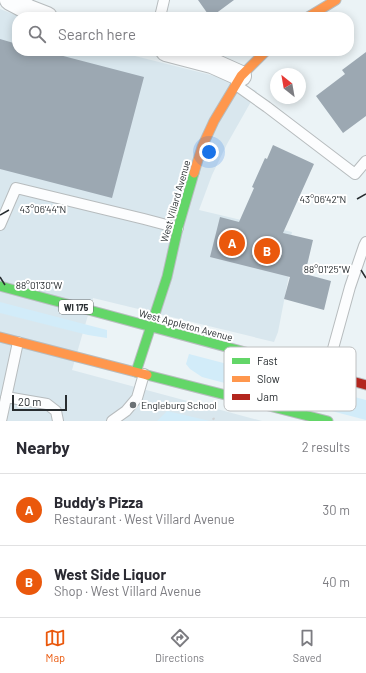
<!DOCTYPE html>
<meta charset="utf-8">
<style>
:root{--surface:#fff;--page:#f2f2f3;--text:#2b2b33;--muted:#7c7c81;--line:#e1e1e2;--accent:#ea580c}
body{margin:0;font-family:Barlow,sans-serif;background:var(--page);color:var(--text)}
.compass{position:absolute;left:270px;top:68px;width:36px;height:36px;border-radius:50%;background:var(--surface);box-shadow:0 2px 10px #0003;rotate:329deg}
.scale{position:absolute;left:12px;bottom:10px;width:55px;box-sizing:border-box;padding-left:4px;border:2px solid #282d30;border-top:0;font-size:11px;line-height:14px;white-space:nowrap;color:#282d30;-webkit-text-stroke:3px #fff;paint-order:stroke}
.you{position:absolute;left:209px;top:152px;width:14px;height:14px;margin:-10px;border:3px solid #fff;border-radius:50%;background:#1a73e8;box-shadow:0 0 0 6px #1a73e833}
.badge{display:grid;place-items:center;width:26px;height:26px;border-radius:50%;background:var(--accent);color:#fff;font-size:13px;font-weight:700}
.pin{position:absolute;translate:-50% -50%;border:2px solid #fff;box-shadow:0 1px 4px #0006}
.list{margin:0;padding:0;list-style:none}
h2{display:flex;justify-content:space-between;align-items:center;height:52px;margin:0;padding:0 16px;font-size:17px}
h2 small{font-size:13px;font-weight:400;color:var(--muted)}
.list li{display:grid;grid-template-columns:26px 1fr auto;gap:12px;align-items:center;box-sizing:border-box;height:72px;padding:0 16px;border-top:1px solid var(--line)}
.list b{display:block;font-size:15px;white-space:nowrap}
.list p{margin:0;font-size:13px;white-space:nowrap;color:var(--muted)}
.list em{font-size:13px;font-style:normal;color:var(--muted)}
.icon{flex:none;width:22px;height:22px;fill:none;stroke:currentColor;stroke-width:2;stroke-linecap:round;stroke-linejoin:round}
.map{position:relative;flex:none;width:366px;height:421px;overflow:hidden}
.search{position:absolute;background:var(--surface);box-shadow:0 2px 10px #0003;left:12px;right:12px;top:12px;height:44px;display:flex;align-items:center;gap:10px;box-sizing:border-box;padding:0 14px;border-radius:16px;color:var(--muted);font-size:15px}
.sheet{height:196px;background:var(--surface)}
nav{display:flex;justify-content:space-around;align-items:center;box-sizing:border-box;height:56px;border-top:1px solid var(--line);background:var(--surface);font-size:11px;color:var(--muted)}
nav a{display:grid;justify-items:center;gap:2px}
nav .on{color:var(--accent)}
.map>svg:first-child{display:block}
.built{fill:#d9e7ee}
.green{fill:#d2ecf9}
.building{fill:#9ca8b2}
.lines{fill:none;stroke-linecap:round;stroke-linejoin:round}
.lane-casing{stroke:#b7bcbe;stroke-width:12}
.street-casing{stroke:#b7bcbe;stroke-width:22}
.fast-casing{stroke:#b7bcbe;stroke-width:11}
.slow-casing{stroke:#b7bcbe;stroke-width:11}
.jam-casing{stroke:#b7bcbe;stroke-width:11}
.path{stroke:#d0d2d4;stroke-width:2.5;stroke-dasharray:2 2;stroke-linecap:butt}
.lane{stroke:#fcfdfe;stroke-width:10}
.street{stroke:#fcfdfe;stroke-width:20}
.fast{stroke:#63d668;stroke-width:9}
.slow{stroke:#ff974d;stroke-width:9}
.jam{stroke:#b3261e;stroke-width:9}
.ticks{fill:none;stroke:#282d30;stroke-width:1.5}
.poi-dot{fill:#6c7275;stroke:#fff;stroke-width:1.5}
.labels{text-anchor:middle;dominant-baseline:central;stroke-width:4;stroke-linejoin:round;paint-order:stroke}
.shield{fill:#fff;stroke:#686c6e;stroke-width:1}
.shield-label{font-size:9px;font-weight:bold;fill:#282d30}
.street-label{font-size:10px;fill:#282d30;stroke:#fff}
.poi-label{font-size:10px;fill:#282d30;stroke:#fff;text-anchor:start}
.key{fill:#fff;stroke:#bec0c1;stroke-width:1}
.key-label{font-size:11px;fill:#282d30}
.ticks-label{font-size:10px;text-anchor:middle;fill:#282d30;stroke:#fff;stroke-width:4;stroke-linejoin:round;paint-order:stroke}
</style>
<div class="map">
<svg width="366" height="421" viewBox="0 0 366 421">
<rect width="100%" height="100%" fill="#ebf3f6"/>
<path class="built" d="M0,9L21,17H17V51H115L219,77L257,91L227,144L212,175L199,210L292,232L284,269L290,270L278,332L274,342L93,298L72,370L262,421H0Z"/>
<path class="green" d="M0,302L107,330V338L88,335L0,313Z
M189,354L366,400V420L202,377L190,369L186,364Z
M167,411L210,421H157Z"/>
<path class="building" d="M198,0H234L211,17H210Z
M0,39L17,44V51H44L144,77L112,198L0,169Z
M366,52V116L343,133L316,96L345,74L342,70Z
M273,145L314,164L283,233L313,240L305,274L331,281L324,310L284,299L290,277L210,257L220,217L239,222L254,188L252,187L265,158L267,159Z"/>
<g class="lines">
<defs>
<path id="lane" d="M160,17L164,0
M236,85L267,107L355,174L366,161
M0,225L16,188L144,219L178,228
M326,374L350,287L364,246L366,242
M6,397L47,404L56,411L58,421
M1,421L18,342
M112,421L126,411L137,398L144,374"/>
<path id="street" d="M10,0L29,10L47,17
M166,51L212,63L241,76"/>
<path id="fast" d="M0,286L297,366
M136,372L167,277L178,228L194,173
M147,375L328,421"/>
<path id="slow" d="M308,17L336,0
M194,173L202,147L214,121L241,76L266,51
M0,337L147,375"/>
<path id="jam" d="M297,366L366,385"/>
</defs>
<use href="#lane" class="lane-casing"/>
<use href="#street" class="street-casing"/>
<use href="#fast" class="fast-casing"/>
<use href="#slow" class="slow-casing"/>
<use href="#jam" class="jam-casing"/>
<path class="path" d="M213,418L215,421"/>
<use href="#lane" class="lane"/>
<use href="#street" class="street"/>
<use href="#fast" class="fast"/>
<use href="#slow" class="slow"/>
<use href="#jam" class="jam"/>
</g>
<path class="ticks" d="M357,199L366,194M0,215L9,210M361,270L366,278M0,277L5,285"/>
<circle class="poi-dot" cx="133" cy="405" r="4"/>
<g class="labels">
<rect class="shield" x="59" y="300" width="34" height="14" rx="3"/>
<g class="shield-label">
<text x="76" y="307">WI 175</text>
</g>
<g class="street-label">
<text transform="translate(175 201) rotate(-74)">West Villard Avenue</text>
<text transform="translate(186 325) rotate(15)">West Appleton Avenue</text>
</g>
<g class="poi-label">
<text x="141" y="405">Engleburg School</text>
</g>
</g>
<rect x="224" y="347" width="132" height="64" rx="6" class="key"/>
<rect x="232" y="358" width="18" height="6" fill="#63d668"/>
<rect x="232" y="376" width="18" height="6" fill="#ff974d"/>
<rect x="232" y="394" width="18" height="6" fill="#b3261e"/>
<g class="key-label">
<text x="257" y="365">Fast</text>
<text x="257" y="383">Slow</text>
<text x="257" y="401">Jam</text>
</g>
<g class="ticks-label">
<text x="323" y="203">43°06'42"N</text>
<text x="43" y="213">43°06'44"N</text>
<text x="327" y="273">88°01'25"W</text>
<text x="39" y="289">88°01'30"W</text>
</g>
</svg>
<svg class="compass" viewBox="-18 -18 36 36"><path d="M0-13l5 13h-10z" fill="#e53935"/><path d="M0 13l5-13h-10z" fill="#7c7c81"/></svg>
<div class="scale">20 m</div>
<div class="you"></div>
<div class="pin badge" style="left:232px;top:243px">A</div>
<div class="pin badge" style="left:267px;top:251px">B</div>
<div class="search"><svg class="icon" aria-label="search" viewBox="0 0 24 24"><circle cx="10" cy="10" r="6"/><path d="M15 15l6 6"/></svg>Search here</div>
</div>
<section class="sheet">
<h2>Nearby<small>2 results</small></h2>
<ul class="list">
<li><span class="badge">A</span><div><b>Buddy's Pizza</b><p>Restaurant · West Villard Avenue</p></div><em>30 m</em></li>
<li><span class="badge">B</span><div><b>West Side Liquor</b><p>Shop · West Villard Avenue</p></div><em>40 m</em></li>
</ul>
</section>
<nav>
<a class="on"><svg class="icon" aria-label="map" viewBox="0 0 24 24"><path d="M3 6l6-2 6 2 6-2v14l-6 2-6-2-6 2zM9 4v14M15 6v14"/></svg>Map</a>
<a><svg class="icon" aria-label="directions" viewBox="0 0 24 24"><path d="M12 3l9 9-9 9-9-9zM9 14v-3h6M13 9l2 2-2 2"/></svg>Directions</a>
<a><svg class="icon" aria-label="saved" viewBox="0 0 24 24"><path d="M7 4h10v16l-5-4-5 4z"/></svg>Saved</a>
</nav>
